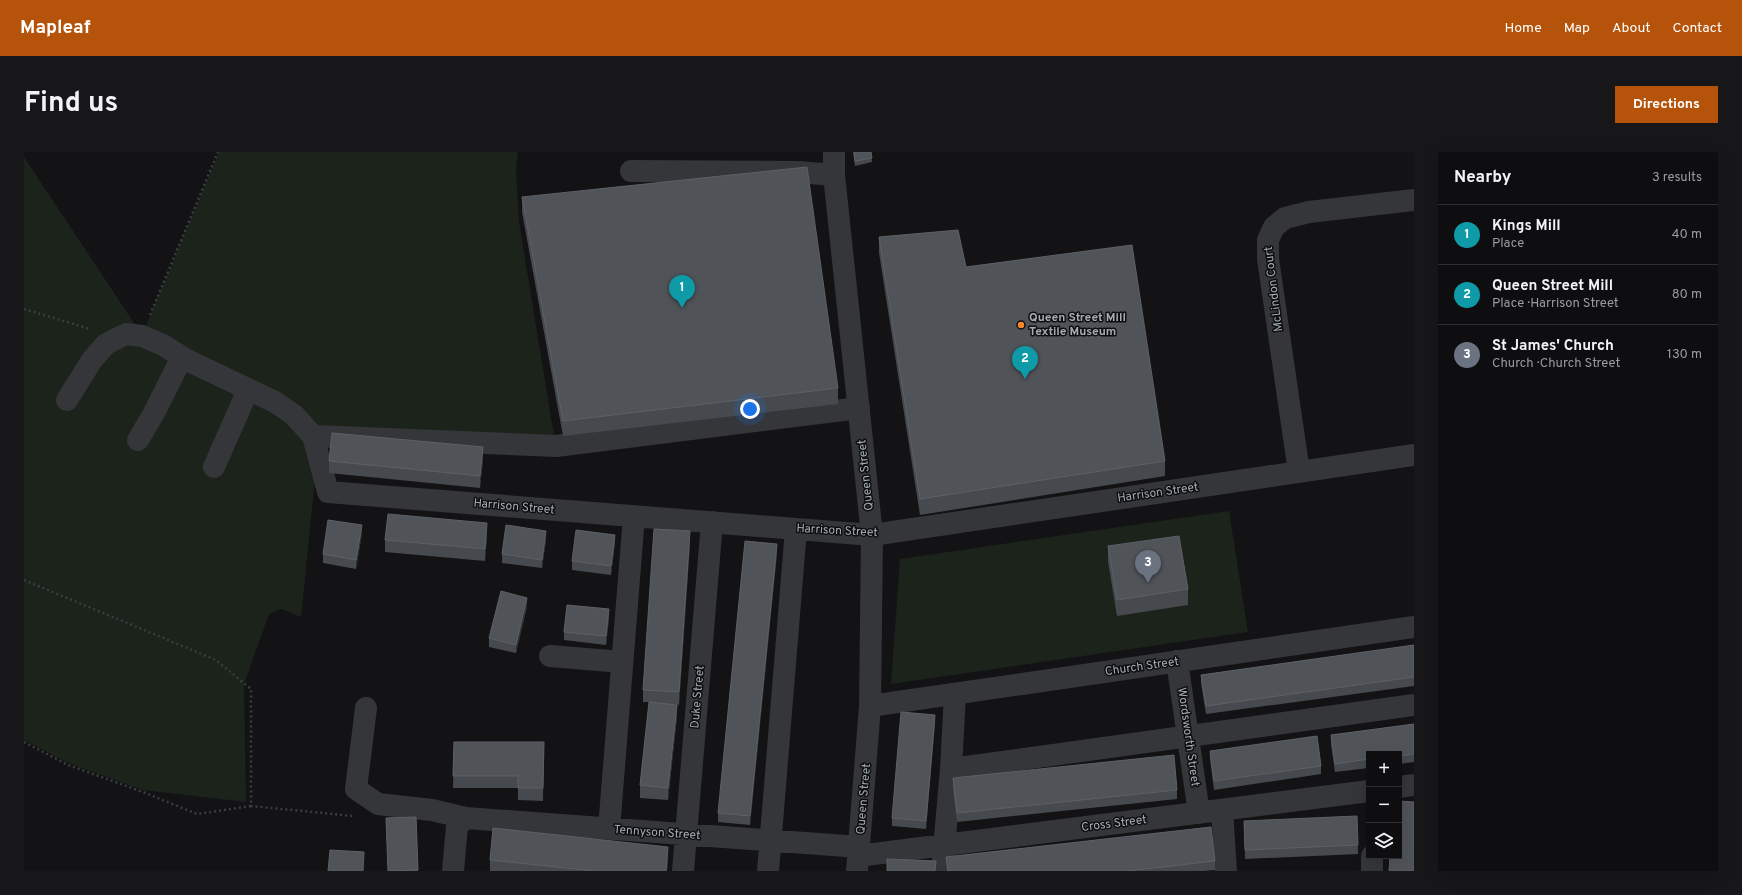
<!DOCTYPE html>
<meta charset="utf-8">
<style>
:root{--surface:#0e0e10;--page:#171719;--text:#f1f3f6;--muted:#9b9c9f;--line:#2e2e30;--accent:#b45309}
body{margin:0;font-family:Overpass,sans-serif;background:var(--page);color:var(--text)}
.controls{position:absolute;right:12px;bottom:12px;display:grid;overflow:hidden;border-radius:0px;box-shadow:0 4px 16px #0002}
.controls button{width:36px;height:36px;display:grid;place-items:center;padding:0;border:0;border-bottom:1px solid var(--line);background:var(--surface);color:var(--text);font:20px sans-serif}
.you{position:absolute;left:726px;top:257px;width:14px;height:14px;margin:-10px;border:3px solid #fff;border-radius:50%;background:#1a73e8;box-shadow:0 0 0 6px #1a73e833}
.badge{display:grid;place-items:center;width:26px;height:26px;border-radius:50%;background:var(--accent);color:#fff;font-size:13px;font-weight:700}
.pin{position:absolute;translate:-50% -33px;filter:drop-shadow(0 1px 2px #0008)}
.pin::after{content:'';position:absolute;top:21px;width:14px;height:12px;background:inherit;clip-path:polygon(0 0,100% 0,50% 100%)}
.list{margin:0;padding:0;list-style:none}
h2{display:flex;justify-content:space-between;align-items:center;height:52px;margin:0;padding:0 16px;font-size:17px}
h2 small{font-size:13px;font-weight:400;color:var(--muted)}
.list li{display:grid;grid-template-columns:26px 1fr auto;gap:12px;align-items:center;box-sizing:border-box;height:60px;padding:0 16px;border-top:1px solid var(--line)}
.list b{display:block;font-size:15px;white-space:nowrap}
.list p{margin:0;font-size:13px;white-space:nowrap;color:var(--muted)}
.list em{font-size:13px;font-style:normal;color:var(--muted)}
.icon{flex:none;width:22px;height:22px;fill:none;stroke:currentColor;stroke-width:2;stroke-linecap:round;stroke-linejoin:round}
.map{position:relative;flex:none;width:1390px;height:719px;overflow:hidden;border-radius:0px}
header{display:flex;align-items:center;gap:24px;box-sizing:border-box;height:56px;padding:0 20px;background:var(--accent);color:#fff}
header strong{font-size:19px}
nav{display:flex;gap:22px;margin-inline-start:auto;font-size:14px}
.intro{display:flex;align-items:center;justify-content:space-between;box-sizing:border-box;height:96px;padding:0 24px}
h1{margin:0;font-size:28px}
.button{padding:10px 18px;border-radius:0px;background:var(--accent);color:#fff;font-size:14px;font-weight:700}
main{display:flex;gap:24px;padding:0 24px}
aside{flex:1;background:var(--surface);border-radius:0px;box-shadow:0 4px 16px #0002}
.map>svg:first-child{display:block}
.green{fill:#1b231b}
.lines{fill:none;stroke-linecap:round;stroke-linejoin:round}
.path{stroke:#3a3d41;stroke-width:2.5;stroke-dasharray:2 3;stroke-linecap:butt}
.minor{stroke:#34363a;stroke-width:22}
.wall{fill:#46494d}
.shaded-wall{fill:#2d2f32}
.building{fill:#505358;stroke:#5d6167}
.poi-dot{fill:#f5872b;stroke:#0e0e10;stroke-width:1.5}
.labels{text-anchor:middle;dominant-baseline:central;stroke-width:3;stroke-linejoin:round;paint-order:stroke}
.street-label{font-size:12px;fill:#a4adb5;stroke:#0e0e10}
.poi-label{font-size:12px;font-weight:bold;fill:#a4adb5;stroke:#0e0e10;text-anchor:start}
</style>
<header>
<strong>Mapleaf</strong>
<nav><a>Home</a><a>Map</a><a>About</a><a>Contact</a></nav>
</header>
<div class="intro"><h1>Find us</h1><a class="button">Directions</a></div>
<main>
<div class="map">
<svg width="1390" height="719" viewBox="0 0 1390 719">
<rect width="100%" height="100%" fill="#131315"/>
<path class="green" d="M195,0H494L492,16L495,70L531,290L295,288L277,465L257,457L245,462L220,532L222,650L119,638L44,611L0,588V5L118,183Z
M1205,359L1224,480L867,532L876,407Z"/>
<g class="lines">
<path class="path" d="M0,157L66,177
M126,163L194,0
M0,428L192,508L227,537V654L329,664
M0,590L44,613L119,640L173,662L227,654"/>
<path class="minor" d="M810,0V23L848,383L846,554L833,719
M607,19L774,20L810,23
M43,248L68,208L82,192L102,182L118,184L139,193L163,208L251,250L270,263L289,284L304,340L848,383L1390,303
M289,284L532,294L835,256
M114,288L130,261L158,205
M190,315L224,238
M1275,320L1244,107V88L1250,75L1261,66L1285,60L1390,48
M526,504L598,510
M1153,509L1175,661
M846,554L1390,475
M342,556L332,637L354,652L408,658L442,666
M927,617L931,542
M1375,635L1390,633
M1198,658L1202,719
M585,677L610,364
M834,704L1345,639
M429,719L433,674L442,666L835,695
M659,719L688,370
M744,719L772,377
M918,719L927,617L1390,553
M1348,719V704"/>
</g>
<path class="wall" d="M829,0H847L848,10L831,14Z
M498,45L814,236V252L539,284L498,60Z
M855,85L942,115L1141,309V324L896,363L855,101Z
M459,308L456,336L305,321V309Z
M338,382L332,417L299,411V402Z
M463,383L461,409L361,400V388Z
M522,388L518,416L478,411V402Z
M591,391L587,423L548,418V409Z
M666,392L655,553L649,552L653,565L644,648L616,646V633L625,550H619V538Z
M1084,394L1164,437V453L1093,464L1084,410Z
M753,401L726,673L694,670V661Z
M503,455L492,501L465,495V486Z
M585,466L582,493L540,488V480Z
M1390,493V534L1182,562L1177,531V523Z
M911,571L902,677L868,674V666Z
M1390,572V610L1375,612V602H1345V616L1311,620L1307,592V583Z
M430,590H520L519,649L494,648V636H429Z
M1186,599L1297,614V622L1190,638L1186,607Z
M929,626L1153,638V647L933,670L929,635Z
M392,665L394,719H364L362,666Z
M1220,669L1334,693V702L1221,707Z
M922,705L1191,709V718L1179,719H923Z
M644,707L643,719H466V708Z"/>
<path class="shaded-wall" d="M459,295V308L456,336V324Z
M463,371V383L461,409V397Z
M338,373V382L332,417V408Z
M522,379V388L518,416V408Z
M666,379V392L655,553V540Z
M591,383V391L587,423V414Z
M753,392V401L726,673V664Z
M503,446V455L492,501V493Z
M585,457V466L582,493V484Z
M653,553V565L644,648V636Z
M911,563V571L902,677V669Z
M644,695V707L643,719H642Z"/>
<path class="building" d="M830,0H847L848,6L831,9Z
M783,15L814,236L539,269L498,45Z
M934,78L942,115L1108,93L1141,309L896,347L855,85Z
M308,281L459,295L456,324L305,309Z
M364,362L463,371L461,397L361,388Z
M304,368L338,373L332,408L299,402Z
M482,373L522,379L518,408L478,402Z
M630,377L666,379L655,540L619,538Z
M552,378L591,383L587,414L548,409Z
M1155,384L1164,437L1093,448L1084,394Z
M721,389L753,392L726,664L694,661Z
M477,439L503,446L492,493L465,486Z
M543,453L585,457L582,484L540,480Z
M1390,493V525L1182,554L1177,523Z
M625,550L653,553L644,636L616,633Z
M877,560L911,563L902,669L868,666Z
M1390,572V602L1375,604V602H1345V607L1311,612L1307,583Z
M1293,584L1297,614L1190,629L1186,599Z
M430,590H520L519,636H494V624H429Z
M1150,603L1153,638L933,661L929,626Z
M1375,649L1390,650V719H1365L1366,704H1375Z
M1333,664L1334,693L1221,698L1220,669Z
M392,665L394,718L364,719L362,666Z
M1187,675L1191,709L1104,719H924L922,705Z
M469,676L644,695L642,719H570L466,708Z
M306,698L340,700L339,719H304Z
M863,707L912,709L911,719H863Z"/>
<circle class="poi-dot" cx="997" cy="173" r="4"/>
<g class="labels">
<g class="street-label">
<text transform="translate(1250 137) rotate(-97)">McLindon Court</text>
<text transform="translate(842 323) rotate(-96)">Queen Street</text>
<text transform="translate(1134 341) rotate(-8)">Harrison Street</text>
<text transform="translate(490 355) rotate(5)">Harrison Street</text>
<text transform="translate(813 379) rotate(3)">Harrison Street</text>
<text transform="translate(1118 515) rotate(-8)">Church Street</text>
<text transform="translate(674 545) rotate(-85)">Duke Street</text>
<text transform="translate(1164 585) rotate(82)">Wordsworth Street</text>
<text transform="translate(840 647) rotate(-85)">Queen Street</text>
<text transform="translate(1090 672) rotate(-7)">Cross Street</text>
<text transform="translate(633 681) rotate(4)">Tennyson Street</text>
</g>
<g class="poi-label">
<text x="1005" y="166">Queen Street Mill<tspan x="1005" dy="14">Textile Museum</tspan></text>
</g>
</g>
</svg>
<div class="controls">
<button>+</button>
<button>−</button>
<button><svg class="icon" aria-label="layers" viewBox="0 0 24 24"><path d="M12 4l9 5-9 5-9-5zM3 14l9 5 9-5"/></svg></button>
</div>
<div class="you"></div>
<div class="pin badge" style="left:658px;top:156px;background:#0f9aa8">1</div>
<div class="pin badge" style="left:1001px;top:227px;background:#0f9aa8">2</div>
<div class="pin badge" style="left:1124px;top:431px;background:#6b7280">3</div>
</div>
<aside>
<h2>Nearby<small>3 results</small></h2>
<ul class="list">
<li><span class="badge" style="background:#0f9aa8">1</span><div><b>Kings Mill</b><p>Place</p></div><em>40 m</em></li>
<li><span class="badge" style="background:#0f9aa8">2</span><div><b>Queen Street Mill</b><p>Place · Harrison Street</p></div><em>80 m</em></li>
<li><span class="badge" style="background:#6b7280">3</span><div><b>St James' Church</b><p>Church · Church Street</p></div><em>130 m</em></li>
</ul>
</aside>
</main>
